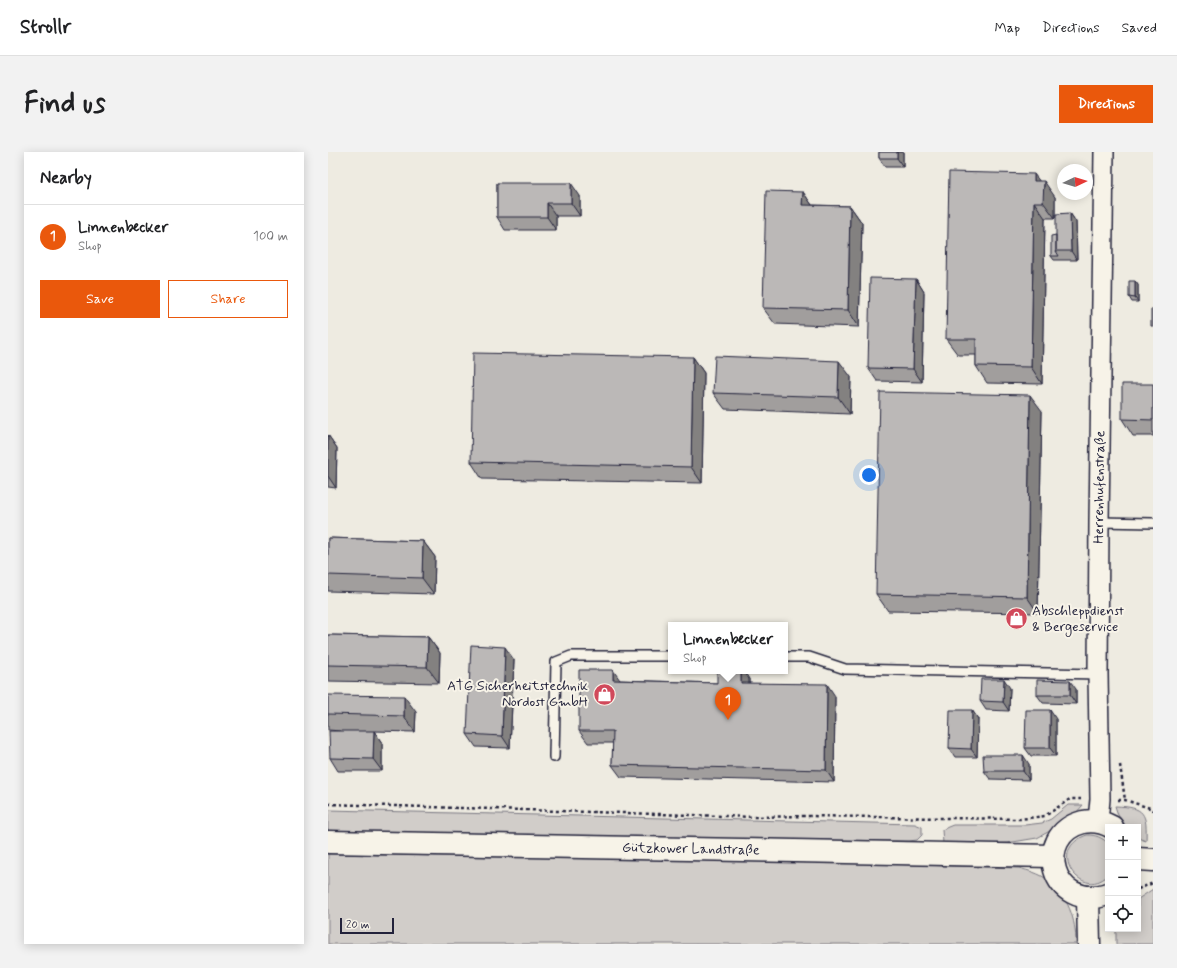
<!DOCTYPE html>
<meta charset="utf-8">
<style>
:root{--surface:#fff;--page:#f2f2f2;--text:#202124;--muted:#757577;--line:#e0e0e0;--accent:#ea580c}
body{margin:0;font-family:Mynerve,sans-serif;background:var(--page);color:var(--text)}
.controls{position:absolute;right:12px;bottom:12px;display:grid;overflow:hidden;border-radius:0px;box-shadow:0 2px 10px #0003}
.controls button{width:36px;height:36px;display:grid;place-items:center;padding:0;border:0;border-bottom:1px solid var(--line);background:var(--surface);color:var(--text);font:20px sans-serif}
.compass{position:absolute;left:729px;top:12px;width:36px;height:36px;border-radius:50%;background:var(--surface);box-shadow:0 2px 10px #0003;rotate:86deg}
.scale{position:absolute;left:12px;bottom:10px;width:54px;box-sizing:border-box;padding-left:4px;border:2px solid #22223b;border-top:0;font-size:11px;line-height:14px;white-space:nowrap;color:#22223b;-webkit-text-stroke:3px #f7f3e8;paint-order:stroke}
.you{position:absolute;left:541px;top:323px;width:14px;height:14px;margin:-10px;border:3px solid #fff;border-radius:50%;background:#1a73e8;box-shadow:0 0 0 6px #1a73e833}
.badge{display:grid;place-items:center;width:26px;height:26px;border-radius:50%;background:var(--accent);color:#fff;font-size:13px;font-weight:700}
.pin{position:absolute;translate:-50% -33px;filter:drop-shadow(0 1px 2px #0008)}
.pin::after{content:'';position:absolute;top:21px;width:14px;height:12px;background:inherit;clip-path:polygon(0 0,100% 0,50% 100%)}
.popup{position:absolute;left:340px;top:470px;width:120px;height:52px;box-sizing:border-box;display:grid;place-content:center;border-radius:0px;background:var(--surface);filter:drop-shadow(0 1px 3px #0005);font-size:13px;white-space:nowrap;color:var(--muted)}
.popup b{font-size:15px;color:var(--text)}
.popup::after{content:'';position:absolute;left:50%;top:100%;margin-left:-8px;border:8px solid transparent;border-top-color:var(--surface)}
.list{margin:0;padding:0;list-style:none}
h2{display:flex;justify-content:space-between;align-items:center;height:52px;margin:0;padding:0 16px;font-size:17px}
h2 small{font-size:13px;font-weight:400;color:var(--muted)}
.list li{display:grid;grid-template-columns:26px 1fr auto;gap:12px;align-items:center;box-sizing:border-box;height:64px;padding:0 16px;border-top:1px solid var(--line)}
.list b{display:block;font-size:15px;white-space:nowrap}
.list p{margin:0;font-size:13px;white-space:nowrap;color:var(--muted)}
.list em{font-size:13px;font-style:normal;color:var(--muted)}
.actions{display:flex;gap:8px;padding:12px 16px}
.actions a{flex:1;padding:9px 0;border:1px solid var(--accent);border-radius:0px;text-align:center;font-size:14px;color:var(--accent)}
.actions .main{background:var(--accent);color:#fff}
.icon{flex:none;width:22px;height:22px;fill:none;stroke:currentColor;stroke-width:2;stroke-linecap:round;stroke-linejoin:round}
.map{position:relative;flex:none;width:825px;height:792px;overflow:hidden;border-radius:0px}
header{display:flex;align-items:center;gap:24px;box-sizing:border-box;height:56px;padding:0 20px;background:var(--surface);border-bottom:1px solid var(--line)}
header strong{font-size:19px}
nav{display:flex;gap:22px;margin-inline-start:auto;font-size:14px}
.intro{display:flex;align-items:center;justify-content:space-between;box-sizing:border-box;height:96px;padding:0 24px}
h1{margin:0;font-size:28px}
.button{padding:10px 18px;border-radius:0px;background:var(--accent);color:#fff;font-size:14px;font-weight:700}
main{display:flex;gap:24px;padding:0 24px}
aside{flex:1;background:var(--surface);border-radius:0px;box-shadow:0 2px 10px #0003}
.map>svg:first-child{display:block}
.green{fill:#d1cdc9;stroke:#7a7882}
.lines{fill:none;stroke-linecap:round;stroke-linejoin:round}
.service-casing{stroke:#22223b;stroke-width:12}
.minor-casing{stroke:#22223b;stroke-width:22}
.secondary-casing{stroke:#22223b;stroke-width:25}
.path{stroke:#22223b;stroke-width:2.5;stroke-dasharray:3 3;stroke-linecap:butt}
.service{stroke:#f7f3e8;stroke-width:9}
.minor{stroke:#f7f3e8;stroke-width:19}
.secondary{stroke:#f7f3e8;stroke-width:22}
.wall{fill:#a19e9d;stroke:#22223b}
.shaded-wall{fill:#838180;stroke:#22223b}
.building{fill:#bbb8b7;stroke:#22223b}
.labels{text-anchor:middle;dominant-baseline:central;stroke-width:4;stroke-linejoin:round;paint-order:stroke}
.street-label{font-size:14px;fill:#22223b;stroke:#f7f3e8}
.poi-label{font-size:14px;fill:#22223b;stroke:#f7f3e8;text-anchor:start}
</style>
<header>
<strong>Strollr</strong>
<nav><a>Map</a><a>Directions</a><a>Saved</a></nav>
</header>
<div class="intro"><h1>Find us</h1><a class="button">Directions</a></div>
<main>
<aside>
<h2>Nearby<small></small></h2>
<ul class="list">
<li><span class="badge">1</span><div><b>Linnenbecker</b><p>Shop</p></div><em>100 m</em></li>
</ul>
<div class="actions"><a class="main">Save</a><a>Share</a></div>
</aside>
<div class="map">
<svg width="825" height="792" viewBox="0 0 825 792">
<rect width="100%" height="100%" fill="#eeebe1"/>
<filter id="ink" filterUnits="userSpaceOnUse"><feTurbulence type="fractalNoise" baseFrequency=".025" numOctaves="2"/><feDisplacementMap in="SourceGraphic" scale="8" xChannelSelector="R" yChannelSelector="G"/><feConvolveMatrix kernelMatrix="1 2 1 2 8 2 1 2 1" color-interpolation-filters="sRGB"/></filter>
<g filter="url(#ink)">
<path class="green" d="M740,653H755L747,662L720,680L709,686L679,691L653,692L615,691L614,678L620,675L625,673H697L714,671L723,667Z
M787,654C817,655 819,661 818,689L810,686V675H799L790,663Z
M0,658L587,672L594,675V683L589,688L581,689H557L0,680Z
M759,683C768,683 773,685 780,691V723C754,750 716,698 759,683Z
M0,702L491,710L691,716C701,719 711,721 720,728C740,744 748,767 748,792H0Z
M825,737V792H788V777H810V747Z"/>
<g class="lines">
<defs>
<path id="service" d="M771,370L825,371
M457,505H481L517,517L770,522
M226,605L228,510L243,504H343"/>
<g id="minor">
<path id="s1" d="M770,669L772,647L770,522L771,370L776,0"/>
</g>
<g id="secondary">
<path id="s2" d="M0,690L725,704"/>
<path d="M810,707L825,708"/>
<path d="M780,742C723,761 704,683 755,670C765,668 775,670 784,675"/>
<path d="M760,746L761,792"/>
</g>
</defs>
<use href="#service" class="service-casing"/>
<use href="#minor" class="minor-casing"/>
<use href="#secondary" class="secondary-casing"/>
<path class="path" d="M792,613L797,648
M790,648H797L825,657V659
M0,652L428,665L477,664L692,667L717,664L742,647H753
M810,737L825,731"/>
<use href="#service" class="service"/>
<use href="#minor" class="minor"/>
<use href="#secondary" class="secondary"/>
</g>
<path class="wall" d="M551,0H575V15H557L551,6Z
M711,29L727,45V66H717L714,232L659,231L648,214V203H630L618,187Z
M169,31L252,44V64H228V78H177L169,65Z
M475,40L484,53L522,54L534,71L531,175L447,172L435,156Z
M742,61L748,70L749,108H726L723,104L728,83Z
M588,127L596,140L594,230L549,229L540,216Z
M807,129L810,133V150H804L801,145Z
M365,205L376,221L374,331L154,327L143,310Z
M523,225L522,262L397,257L385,241Z
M825,232V284H805L794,267Z
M714,259L710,461L560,459L548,442Z
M0,283L9,296L8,336L0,335Z
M0,386L95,389L107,405L106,442L0,439Z
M0,483L100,485L112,501L111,531L0,529Z
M186,508L182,596L148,595L139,582Z
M421,527V531L507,544L506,630L293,625L284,613L285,591H260L251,579L292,528L389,531Z
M682,536L681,559L658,558L652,549Z
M748,537V552L715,551L709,543Z
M0,543L88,560L87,580L46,579L54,591V619H10L2,606L13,579L0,578Z
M644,558L650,567L649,605H627L621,596Z
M728,567V604H703L697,596Z
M701,612V628L662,627L656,619Z"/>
<path class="shaded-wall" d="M569,0H575V15L569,6Z
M706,22L716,35V29L727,45V66L715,50L706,29Z
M243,31L252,44V64L243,51Z
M475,40L486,56L474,53Z
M706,50L717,66L714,232L703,215Z
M219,51L228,64V78L219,65Z
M522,54L534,71L531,175L520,158Z
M742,61L748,70L749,108L743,99Z
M588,127L596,140L594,230L585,217Z
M807,129L810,133V150L807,146Z
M365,205L376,221L374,331L363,315Z
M511,209L523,225L522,262L510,245Z
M702,243L714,259L710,461L699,445Z
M0,283L9,296L8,336L0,324Z
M95,389L107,405L106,442L94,426Z
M100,485L112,501L111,531L99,515Z
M177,495L186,508L182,596L174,584Z
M285,518L294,531L285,528Z
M413,519H416L421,527V543L413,531Z
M676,527L682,536L681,559L675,550Z
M742,529L748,537V552L742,543Z
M499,532L507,544L506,630L498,618Z
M76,544L88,560L87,580L76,564Z
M644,558L650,567L649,605L643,597Z
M722,558L728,567V604L722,596Z
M46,579L54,591V619L45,607Z
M695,603L701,612V628L695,619Z"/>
<path class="building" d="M551,0H569V6H551Z
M621,20L706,22V29H716L715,50H706L703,215L648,214V187H618Z
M169,31H243V51H219V65H169Z
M438,39L475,40L474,53L522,54L520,158L435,156Z
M742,61L743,99H728V62Z
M728,83V99L731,104H723V84Z
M542,126L588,127L585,217L540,216Z
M801,129H807V146L801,145Z
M823,157H825V174H823Z
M145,201L365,205L363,315L143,310Z
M387,204L511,209L510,245L385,241Z
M794,232H825V268L794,267Z
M552,240L702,243L699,445L548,442Z
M0,386L95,389L94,426L0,423Z
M0,483L100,485L99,515L0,513Z
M143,493L177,495L174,584L139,582Z
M251,518H285V528L389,531V519H413V531L499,532L498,618L284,613L285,579H251Z
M653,527H676L675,550L652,549Z
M709,528L742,529V543H709Z
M0,543L76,544V564L0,562Z
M622,558H644L643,597L621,596Z
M698,558H722V596H697Z
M1,579H46L45,607L2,606Z
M655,603H695V619H656Z"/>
</g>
<defs>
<symbol id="shop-disc" viewBox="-11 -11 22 22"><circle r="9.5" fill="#d1495b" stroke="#f7f3e8"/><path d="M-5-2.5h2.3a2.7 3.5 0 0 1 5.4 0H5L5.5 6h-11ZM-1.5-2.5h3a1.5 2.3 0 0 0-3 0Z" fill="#fff"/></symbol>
</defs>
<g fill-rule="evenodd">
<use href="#shop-disc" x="676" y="454" width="25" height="25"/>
<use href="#shop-disc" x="264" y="530" width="25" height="25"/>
</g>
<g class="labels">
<g class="street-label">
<text stroke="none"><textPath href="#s1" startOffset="334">Herrenhufenstraße</textPath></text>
<text stroke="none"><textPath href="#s2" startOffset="363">Gützkower Landstraße</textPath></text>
</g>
<g class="poi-label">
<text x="704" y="459">Abschleppdienst<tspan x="704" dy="16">&amp; Bergeservice</tspan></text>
<text x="260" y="534" text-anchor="end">ATG Sicherheitstechnik<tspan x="260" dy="16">Nordost GmbH</tspan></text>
</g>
</g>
</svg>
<div class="controls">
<button>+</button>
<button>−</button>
<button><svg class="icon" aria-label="locate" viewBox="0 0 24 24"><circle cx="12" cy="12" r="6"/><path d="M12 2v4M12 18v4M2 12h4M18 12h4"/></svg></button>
</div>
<svg class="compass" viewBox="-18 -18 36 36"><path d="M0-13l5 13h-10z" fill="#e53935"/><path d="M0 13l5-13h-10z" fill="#757577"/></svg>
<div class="scale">20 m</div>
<div class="you"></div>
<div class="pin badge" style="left:400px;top:568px">1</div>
<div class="popup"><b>Linnenbecker</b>Shop</div>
</div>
</main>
